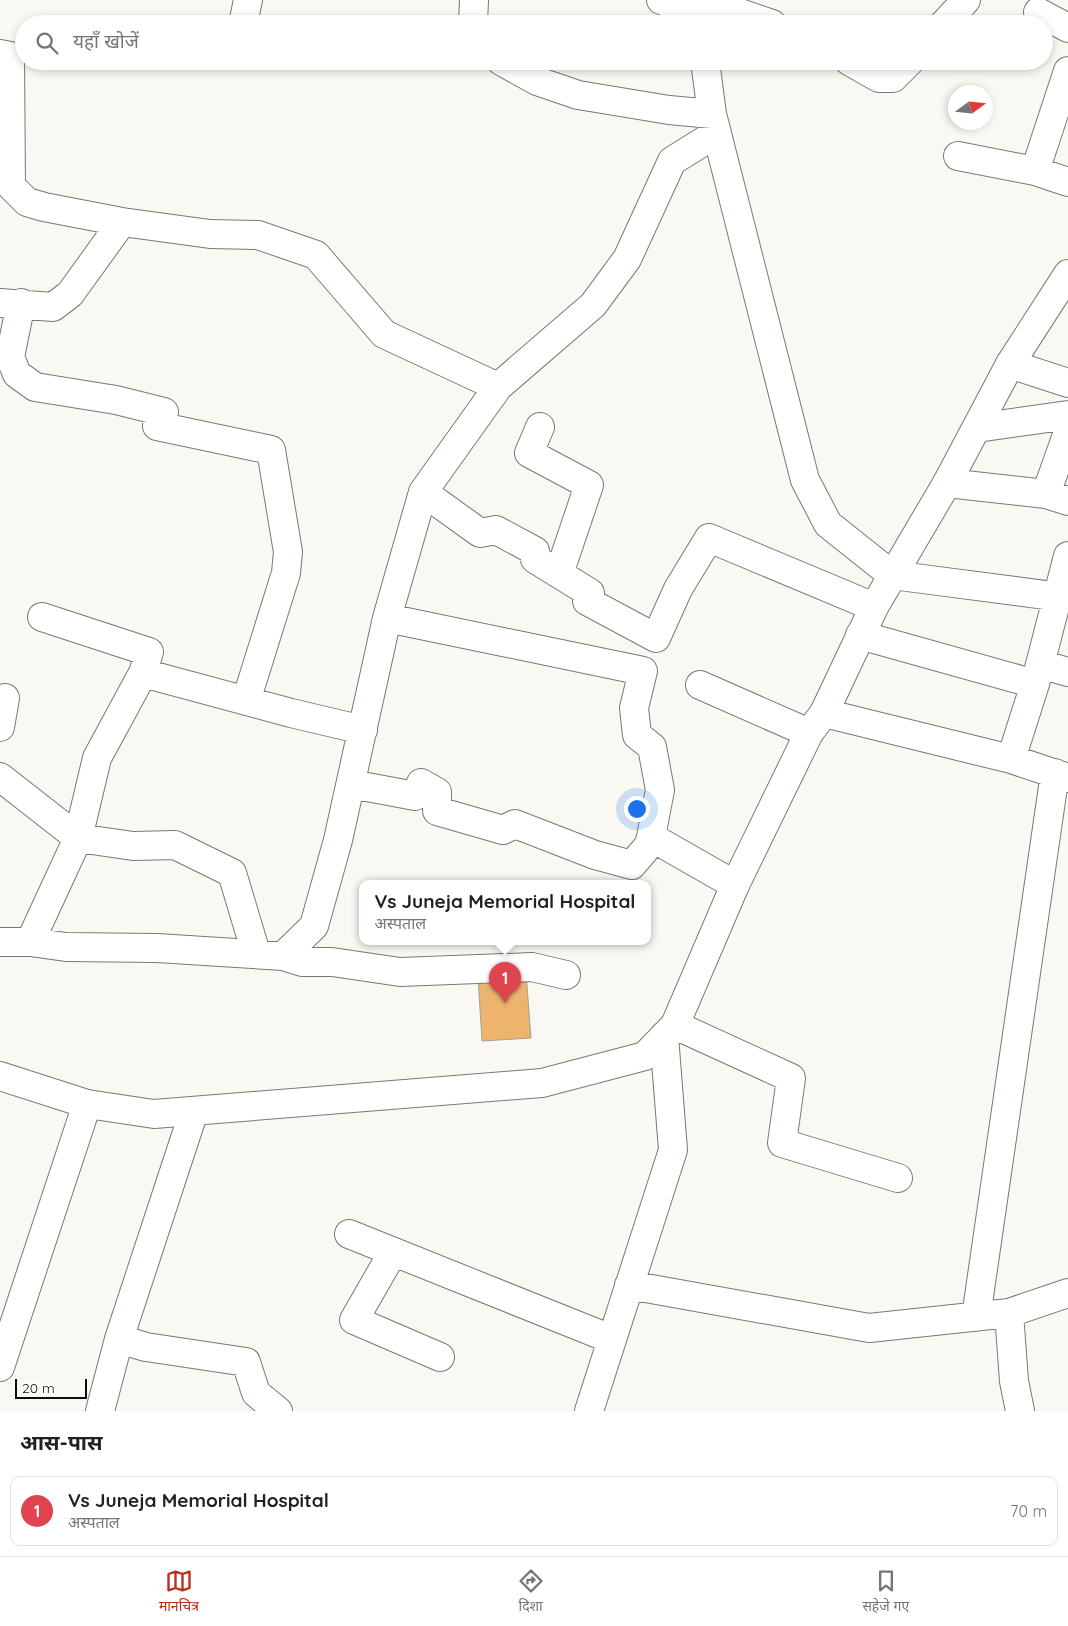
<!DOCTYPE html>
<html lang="hi">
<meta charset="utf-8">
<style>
:root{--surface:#fff;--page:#f2f2f2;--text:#202124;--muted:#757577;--line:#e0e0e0;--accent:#b92c18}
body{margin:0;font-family:Quicksand,"Noto Sans Devanagari",sans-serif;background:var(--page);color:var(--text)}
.compass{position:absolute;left:948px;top:85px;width:45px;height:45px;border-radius:50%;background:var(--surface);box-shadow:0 2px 8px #0003;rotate:75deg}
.scale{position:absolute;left:15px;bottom:12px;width:72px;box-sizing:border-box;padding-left:5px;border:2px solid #0d0c0a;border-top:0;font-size:14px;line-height:18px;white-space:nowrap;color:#0d0c0a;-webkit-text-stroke:4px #fff;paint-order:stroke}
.you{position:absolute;left:636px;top:808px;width:18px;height:18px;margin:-12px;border:4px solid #fff;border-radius:50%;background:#1a73e8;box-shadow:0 0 0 8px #1a73e833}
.badge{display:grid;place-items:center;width:32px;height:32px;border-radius:50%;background:var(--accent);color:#fff;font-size:16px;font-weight:700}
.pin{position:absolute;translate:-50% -41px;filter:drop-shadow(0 1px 2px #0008)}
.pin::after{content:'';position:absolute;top:26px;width:18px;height:15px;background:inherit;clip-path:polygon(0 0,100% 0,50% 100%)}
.popup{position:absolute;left:359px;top:880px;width:292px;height:65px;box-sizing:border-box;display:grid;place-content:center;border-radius:10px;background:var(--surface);filter:drop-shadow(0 1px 4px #0005);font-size:16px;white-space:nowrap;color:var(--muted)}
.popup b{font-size:19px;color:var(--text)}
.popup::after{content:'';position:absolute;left:50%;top:100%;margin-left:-10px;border:10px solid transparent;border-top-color:var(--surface)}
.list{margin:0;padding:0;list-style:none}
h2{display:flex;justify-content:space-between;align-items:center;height:65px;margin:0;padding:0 20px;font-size:21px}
h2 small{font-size:16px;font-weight:400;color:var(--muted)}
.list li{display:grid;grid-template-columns:32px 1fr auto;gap:15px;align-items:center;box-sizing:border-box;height:70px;margin:0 10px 10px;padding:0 10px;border:1px solid var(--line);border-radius:10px}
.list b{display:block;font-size:19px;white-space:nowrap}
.list p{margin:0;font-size:16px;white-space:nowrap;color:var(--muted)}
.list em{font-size:16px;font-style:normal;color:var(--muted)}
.icon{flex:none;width:28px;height:28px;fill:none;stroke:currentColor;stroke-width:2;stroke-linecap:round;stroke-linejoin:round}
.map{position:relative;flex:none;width:1068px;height:1411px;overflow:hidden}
.search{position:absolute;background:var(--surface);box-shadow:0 2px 8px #0003;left:15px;right:15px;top:15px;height:55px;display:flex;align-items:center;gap:12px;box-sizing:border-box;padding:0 18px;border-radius:28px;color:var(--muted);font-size:19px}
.sheet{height:145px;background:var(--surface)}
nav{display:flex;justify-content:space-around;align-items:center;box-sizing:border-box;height:70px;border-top:1px solid var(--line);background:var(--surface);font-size:14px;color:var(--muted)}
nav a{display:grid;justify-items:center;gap:2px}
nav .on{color:var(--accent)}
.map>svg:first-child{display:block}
.building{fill:#edb46e;stroke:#a4a09b}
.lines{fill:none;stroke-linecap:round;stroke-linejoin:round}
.street-casing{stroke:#797872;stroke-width:30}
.secondary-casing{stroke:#797872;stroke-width:30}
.street{stroke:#fff;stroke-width:28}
.secondary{stroke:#fff;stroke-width:28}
</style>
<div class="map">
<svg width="1068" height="1411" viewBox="0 0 1068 1411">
<rect width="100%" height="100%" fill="#f9f8f2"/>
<path class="building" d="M526,973L531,1038L482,1041L478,977Z"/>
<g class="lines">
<defs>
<path id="street" d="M661,0L708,17
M711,3L772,24
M1038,12L1068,28
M243,24L248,0
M473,24L474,0
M944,24L966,0
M0,54L10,56L11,186L27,202L44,207L122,222
M501,61L537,81L578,95L669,110L712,114
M705,61L712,114L805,480L828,524L892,575L1068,598
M849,61L879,78H893L910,61
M958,156L1035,171L1068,182
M1035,171L1068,71
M0,303L53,307L70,294L122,222L210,234L258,235L316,255L384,334L498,387
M21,303L10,357L17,374L35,387L116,400L164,412L157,426L271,450L288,552L286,573L246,701
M1010,364L1068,383
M540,427L529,453L589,485L559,574
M977,428L1068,415
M947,483L1046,494L1068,501
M423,492L480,533L496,530L535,551V559L590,593L587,601L656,638L678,589L709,538L874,607
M1046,494L1068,432
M387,618L643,671L634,708L637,735L652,747L660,790L651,837
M860,635L1035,684
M1040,664L1068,672
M143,673L291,713L363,730
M700,685L809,733
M824,713L1011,759L1068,778
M0,727L5,698
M1011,759L1035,684L1068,556
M0,777L78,838L133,846L175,845L232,873L256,953
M351,784L415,796L421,783L437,792V811L503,830L515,824L595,855L632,865L649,845L651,837L735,885
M0,942H30L66,947L157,948L283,956L314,926L338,840L387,618L423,492L498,387L593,305L627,259L672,161L717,133
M30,942L78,838L97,758L143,673L149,652L42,617
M283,956L302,962H332L400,972L532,967L566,975
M675,1025L791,1078L782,1143L898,1178
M194,1111L119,1339L146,1347L246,1362L256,1393L278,1411
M349,1234L611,1339
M393,1252L354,1320L440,1357
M629,1285L869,1328L1009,1313L1068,1293
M1009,1313L1014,1381L1020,1411
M976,1317L1055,773
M0,1367L87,1104
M100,1411L119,1339
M589,1411L673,1150L664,1036"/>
<path id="secondary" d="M0,1076L87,1104L154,1114L542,1083L645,1056L675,1025L735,885L809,733L824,713L874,607L947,483L1010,364L1068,274"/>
</defs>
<use href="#street" class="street-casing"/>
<use href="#secondary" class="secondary-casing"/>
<use href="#street" class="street"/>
<use href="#secondary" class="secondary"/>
</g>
</svg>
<svg class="compass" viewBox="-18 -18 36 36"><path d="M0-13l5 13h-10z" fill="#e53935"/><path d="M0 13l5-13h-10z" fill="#757577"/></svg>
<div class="scale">20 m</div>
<div class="you"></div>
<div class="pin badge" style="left:505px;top:1003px;background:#e0444e">1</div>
<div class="popup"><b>Vs Juneja Memorial Hospital</b>अस्पताल</div>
<div class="search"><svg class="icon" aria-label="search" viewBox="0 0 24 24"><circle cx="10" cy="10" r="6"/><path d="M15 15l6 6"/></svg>यहाँ खोजें</div>
</div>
<section class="sheet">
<h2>आस-पास<small></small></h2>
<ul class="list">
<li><span class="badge" style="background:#e0444e">1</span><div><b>Vs Juneja Memorial Hospital</b><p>अस्पताल</p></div><em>70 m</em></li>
</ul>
</section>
<nav>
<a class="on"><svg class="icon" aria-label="map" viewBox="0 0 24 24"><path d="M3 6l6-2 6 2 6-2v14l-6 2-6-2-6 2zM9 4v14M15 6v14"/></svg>मानचित्र</a>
<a><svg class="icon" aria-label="directions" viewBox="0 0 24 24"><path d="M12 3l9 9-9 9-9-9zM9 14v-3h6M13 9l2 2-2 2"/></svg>दिशा</a>
<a><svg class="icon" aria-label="saved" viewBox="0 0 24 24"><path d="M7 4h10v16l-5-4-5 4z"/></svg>सहेजे गए</a>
</nav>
